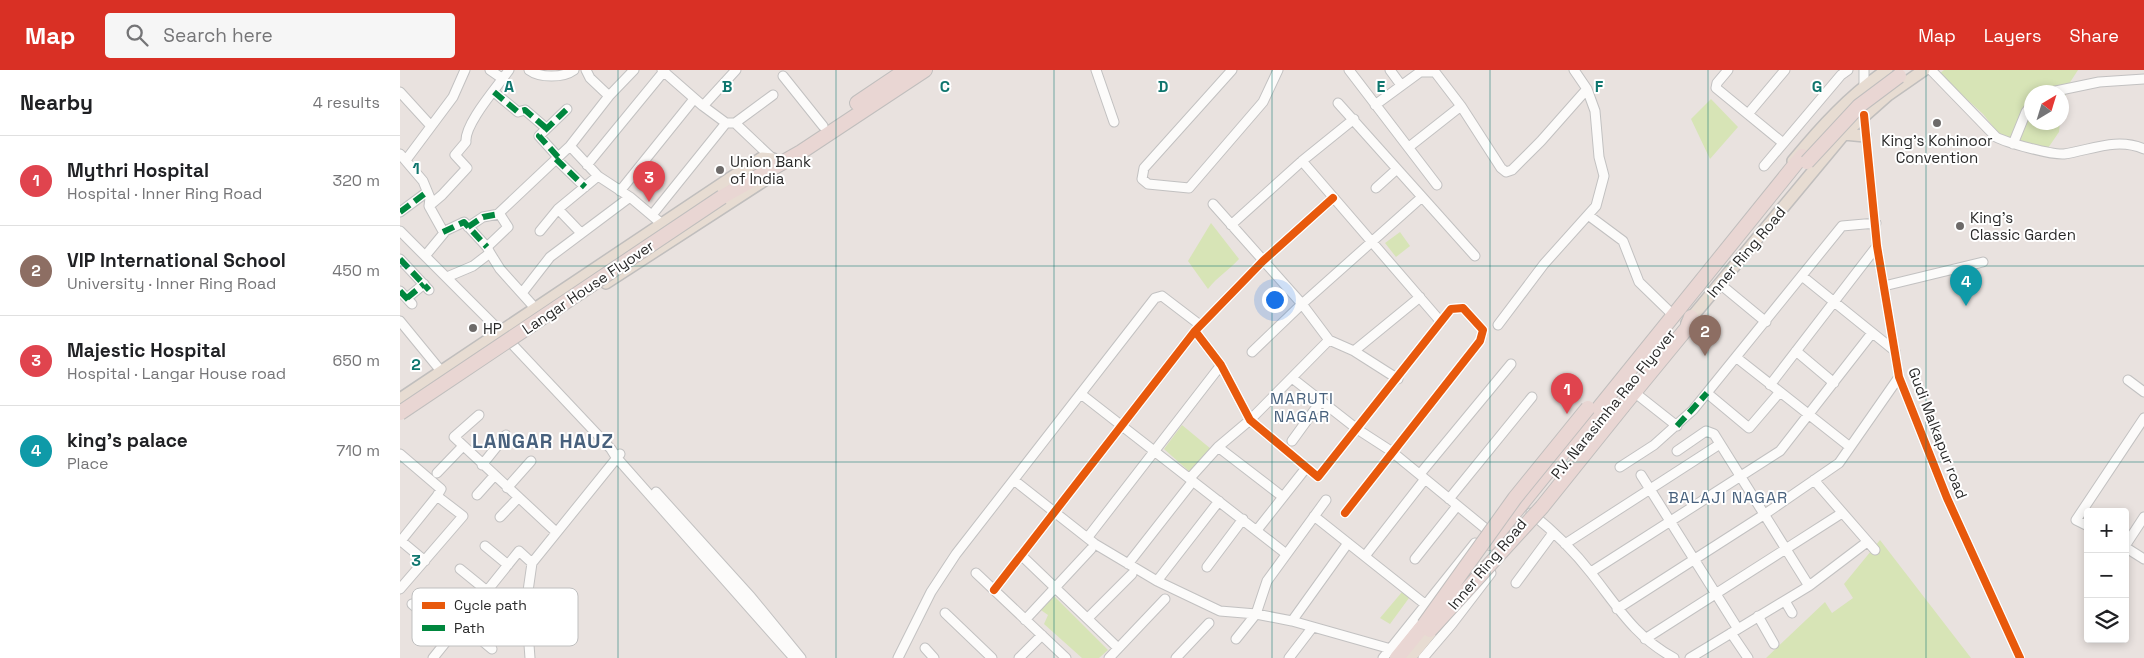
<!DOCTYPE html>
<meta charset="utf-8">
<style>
:root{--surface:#fff;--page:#f6f6f6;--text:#202124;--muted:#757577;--line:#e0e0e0;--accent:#d93025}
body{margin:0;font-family:"Space Grotesk",sans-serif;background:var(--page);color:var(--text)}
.controls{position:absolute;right:15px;bottom:15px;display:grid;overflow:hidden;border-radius:5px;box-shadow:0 2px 8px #0003}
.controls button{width:45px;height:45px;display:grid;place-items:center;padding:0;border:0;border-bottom:1px solid var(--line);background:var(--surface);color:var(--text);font:25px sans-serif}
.compass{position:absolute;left:1624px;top:15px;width:45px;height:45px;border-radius:50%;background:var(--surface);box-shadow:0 2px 8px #0003;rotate:38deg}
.you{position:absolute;left:874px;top:229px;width:18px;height:18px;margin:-12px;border:4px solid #fff;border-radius:50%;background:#1a73e8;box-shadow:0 0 0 8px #1a73e833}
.badge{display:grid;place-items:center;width:32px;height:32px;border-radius:50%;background:var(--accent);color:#fff;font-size:16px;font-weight:700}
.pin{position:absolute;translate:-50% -41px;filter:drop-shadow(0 1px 2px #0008)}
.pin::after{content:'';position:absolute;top:26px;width:18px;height:15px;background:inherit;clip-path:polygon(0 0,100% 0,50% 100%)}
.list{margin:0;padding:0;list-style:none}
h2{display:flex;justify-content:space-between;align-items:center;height:65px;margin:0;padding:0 20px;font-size:21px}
h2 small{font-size:16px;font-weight:400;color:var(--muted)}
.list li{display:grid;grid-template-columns:32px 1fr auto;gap:15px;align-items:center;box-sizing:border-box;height:90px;padding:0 20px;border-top:1px solid var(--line)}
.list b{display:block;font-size:19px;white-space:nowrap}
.list p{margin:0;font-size:16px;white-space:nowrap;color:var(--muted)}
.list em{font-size:16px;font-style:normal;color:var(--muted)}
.icon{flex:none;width:28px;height:28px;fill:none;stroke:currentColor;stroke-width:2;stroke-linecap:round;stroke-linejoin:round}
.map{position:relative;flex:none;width:1744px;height:588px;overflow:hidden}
header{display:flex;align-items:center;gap:30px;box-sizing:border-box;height:70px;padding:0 25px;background:var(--accent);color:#fff}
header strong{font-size:24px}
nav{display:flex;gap:28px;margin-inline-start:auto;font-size:18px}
.search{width:350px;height:45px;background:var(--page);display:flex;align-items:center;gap:12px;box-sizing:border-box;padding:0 18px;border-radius:5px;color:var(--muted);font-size:19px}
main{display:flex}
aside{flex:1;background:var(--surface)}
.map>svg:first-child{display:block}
.green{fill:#d7e4b6}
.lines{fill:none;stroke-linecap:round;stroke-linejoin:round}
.minor-casing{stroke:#c2c1c1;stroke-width:11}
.major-casing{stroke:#c0bebd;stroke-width:14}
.highway-casing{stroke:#c0bebd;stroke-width:16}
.minor{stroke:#fcfbfa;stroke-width:9}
.major{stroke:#e7dcd2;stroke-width:11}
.highway{stroke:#e9d6d3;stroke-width:14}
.highway-bridge-casing{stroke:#c0bebd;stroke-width:16;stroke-linecap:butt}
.highway-bridge{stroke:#e9d6d3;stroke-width:14}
.quiet{stroke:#00873e;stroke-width:6;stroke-dasharray:12 6;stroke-linecap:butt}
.cycleway-casing{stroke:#fff;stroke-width:11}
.cycleway{stroke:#e8590c;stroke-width:8}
.grid{fill:none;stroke:#0f766e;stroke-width:1;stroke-opacity:0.55}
.poi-dot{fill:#6d6a69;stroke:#fff;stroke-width:2}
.labels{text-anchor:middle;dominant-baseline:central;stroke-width:4;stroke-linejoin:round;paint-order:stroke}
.poi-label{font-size:15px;fill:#2a2a2a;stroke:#fff;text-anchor:start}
.street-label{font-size:15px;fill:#2a2a2a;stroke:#fff}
.neighbourhood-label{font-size:16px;letter-spacing:1px;fill:#48617d;stroke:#fff}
.district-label{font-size:20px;font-weight:bold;letter-spacing:1px;fill:#48617d;stroke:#fff}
.key{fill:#fff;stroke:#bfbfbf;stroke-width:1}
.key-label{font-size:14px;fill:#2a2a2a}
.grid-label{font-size:16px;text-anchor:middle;font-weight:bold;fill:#0f766e;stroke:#fff;stroke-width:4;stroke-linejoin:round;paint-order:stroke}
</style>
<header>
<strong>Map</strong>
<div class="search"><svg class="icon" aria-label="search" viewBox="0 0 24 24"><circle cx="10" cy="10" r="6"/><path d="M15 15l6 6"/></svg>Search here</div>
<nav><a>Map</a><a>Layers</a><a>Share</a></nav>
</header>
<main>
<aside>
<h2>Nearby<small>4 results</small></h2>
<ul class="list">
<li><span class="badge" style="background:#e0444e">1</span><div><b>Mythri Hospital</b><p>Hospital · Inner Ring Road</p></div><em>320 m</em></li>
<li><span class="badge" style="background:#8d6e63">2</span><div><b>VIP International School</b><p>University · Inner Ring Road</p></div><em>450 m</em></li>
<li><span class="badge" style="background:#e0444e">3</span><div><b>Majestic Hospital</b><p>Hospital · Langar House road</p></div><em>650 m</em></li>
<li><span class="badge" style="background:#0f9aa8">4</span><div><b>king's palace</b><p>Place</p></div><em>710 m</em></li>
</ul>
</aside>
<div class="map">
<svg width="1744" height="588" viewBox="0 0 1744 588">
<rect width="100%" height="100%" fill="#e9e2df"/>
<path class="green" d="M1544,0H1678L1667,17L1662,47V22H1632V52L1660,53L1659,62L1646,81L1603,69L1583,44L1539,4Z
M1311,29L1338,57L1310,89L1291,49Z
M811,153L839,189C829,200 817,207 808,219L788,191Z
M1000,162L1010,176L996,187L985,173Z
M782,355L811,379L791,403L764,379Z
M1480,470L1571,588H1366L1425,532L1432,543L1453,528L1444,514Z
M1002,522L1009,528L990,554L980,548Z
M652,524L708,580L699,588H682L644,554L648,545L638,538Z"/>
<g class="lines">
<defs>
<path id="minor" d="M90,0L103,9
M129,0C140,8 163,8 174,0
M186,0L190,8L209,26
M262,0L303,36L326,53H335L373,89
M696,0L714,52
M832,0L744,98L742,109L748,114L789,118L863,32L878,0
M949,0L1037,115
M990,0L1001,15
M1328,0L1317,13L1316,18L1383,73
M1464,0V16
M1531,0L1596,67C1607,73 1652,85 1664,84C1691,80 1717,67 1744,79
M383,6L423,56
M0,22L31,56
M94,22L118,42L125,40L146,58
M1651,22L1699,12L1744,9
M938,33L1075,186
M975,35L1020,2H1035L1061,36L1101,98L1106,102L1112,100L1141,71L1187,19
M303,36L336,0
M1348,44L1385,0
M1464,45L1477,176L1499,307L1547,428L1620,588
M335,53L373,25
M1613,74L1626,42L1632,34
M170,76L198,106L230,127L262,154
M1009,77L1061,36
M0,84L23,111L30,128L29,136L44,163L25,186
M158,87L139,66L167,39
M156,89L185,117
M6,90L53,27L65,0
M902,91L1041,252
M187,95L265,0
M1364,96L1441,5L1448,0
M976,118L997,99
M220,121L294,29
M813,134L902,234L929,270L954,281L998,309
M29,136L42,125L67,98L55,85L66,72C64,54 98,16 109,0
M158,139L181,163
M0,142L27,122
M252,145L326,53
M1188,145L1223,171L1239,212L1272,244
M831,155L902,91L954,49
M68,157L83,147L99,144
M0,161L100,261
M140,161L158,139L198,106
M43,162L64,152L87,177
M90,183L87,177L108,157L99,143L170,76L209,26L234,0
M0,189L29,220
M1402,206L1495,281
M47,207L73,196L90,183L100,199L135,238
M1320,214L1366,252
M1484,216L1583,192
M0,221L12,234
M122,223L150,187L230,127
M7,228L24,214
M0,251L41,301
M1098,255L1144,194L1196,136L1204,106L1199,87L1195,41L1187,19L1174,0
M795,261L821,295L850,350L918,407L1051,239L1063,238L1083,260L1080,271L945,443
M112,274L211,379L216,387L394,588
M954,281L1020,227
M1396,281L1434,313
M852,282L902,234L1022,127
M1337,288L1450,377
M892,308L957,359L991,381L1086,459
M1728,310L1744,322
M1370,315L1477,176
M1307,323L1349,358L1379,323
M681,324L885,483
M1239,326L1277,356
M79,345L54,367L156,462
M892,371L921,331
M818,377L883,427
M1277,381L1306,361L1314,364L1409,516L1290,588
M0,384L41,419L37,426L63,446L0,519
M82,395L106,365
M1220,397L1254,375L1293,340L1442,156L1476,153
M37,403L63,376
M1020,404L1111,294
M1241,405L1338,559
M790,408L818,377L850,350L929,270
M1414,410L1475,480
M615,411L695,474L757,511L820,541L856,544L892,551L998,581
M107,418L131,391
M256,422L351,527L401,588
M77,425L94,406
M1049,429L1132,327
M1131,443C1152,460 1174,481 1191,503C1218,537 1234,566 1274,588
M914,446L1026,535
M100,447L118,428
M1688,456L1676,450L1744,348
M857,460L906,398
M688,467L821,295
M1,471L25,491
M0,472L37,426
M1165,474L1320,374
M85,476L108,495
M1725,476L1744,447
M1725,477L1744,489
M622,486L718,578
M965,486L1025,409
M1015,489L1057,436
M728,494L793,411
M807,497L843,449
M60,499L87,521
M1191,502L1380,381L1472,263
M576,503L666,588
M757,511L819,431
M1116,513L1153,463
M1409,516L1467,472
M594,520L795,261L863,191L933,128
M1385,531L1392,543
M12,534L50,567
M1217,539L1365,444L1439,393L1499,307
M545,543L592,588
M1358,546L1374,574
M688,548L732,504
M625,550L691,479
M892,551L948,473
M61,553L92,579
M1331,563L1348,588
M836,569L856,544L867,511L926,430
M1245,569L1442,443
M525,578L534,588
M33,588L119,481L132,493
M130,588L126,535L132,493L220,384
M498,588L531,522L556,484L755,228L762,226L800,255
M619,588L642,565
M709,588L765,529
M776,588L809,553
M889,588L912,558
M983,588L1075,473
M1023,588L1052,554L1091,503"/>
<path id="major" d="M1444,64L1465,66
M1393,91C1421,57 1450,25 1487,0
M206,213L371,106
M1287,253L1444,64L1488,25L1524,0
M0,329L329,109L362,88L373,89
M1010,588L1036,556"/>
<path id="highway" d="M457,33L506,0
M322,127L401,82L525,0
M1223,336L1287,258L1291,247
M1090,473L1402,86
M997,588L1031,546"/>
</defs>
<use href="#minor" class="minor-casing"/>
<use href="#major" class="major-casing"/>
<use href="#highway" class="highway-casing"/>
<use href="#minor" class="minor"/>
<use href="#major" class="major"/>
<use href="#highway" class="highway"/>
<defs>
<path id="highway-bridge" d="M1407,92L1459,36L1499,6
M0,343L322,127
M1024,555L1115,428L1188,338
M1030,560L1142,437L1223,336"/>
</defs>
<use href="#highway-bridge" class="highway-bridge-casing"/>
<use href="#highway-bridge" class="highway-bridge"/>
<path class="quiet" d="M94,22L118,42L125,40L146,58
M158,87L139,66L167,39
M156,89L185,117
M0,142L27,122
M68,157L83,147L99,144
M43,162L64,152L87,177
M0,189L29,220
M0,221L12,234
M7,228L24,214
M1277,356L1307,323"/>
<defs>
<path id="cycleway" d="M1464,45L1477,176L1499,307L1547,428L1620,588
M795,261L821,295L850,350L918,407L1051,239L1063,238L1083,260L1080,271L945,443
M594,520L795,261L863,191L933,128"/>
</defs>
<use href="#cycleway" class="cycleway-casing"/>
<use href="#cycleway" class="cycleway"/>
</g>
<path class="grid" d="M218,0V588M436,0V588M654,0V588M872,0V588M1090,0V588M1308,0V588M1526,0V588M0,196H1744M0,392H1744"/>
<g class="poi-dot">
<circle cx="1537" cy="53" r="5"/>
<circle cx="320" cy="100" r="5"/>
<circle cx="1560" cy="156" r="5"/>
<circle cx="73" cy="258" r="5"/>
</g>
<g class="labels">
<g class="poi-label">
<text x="1537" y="70" text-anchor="middle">King's Kohinoor<tspan x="1537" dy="17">Convention</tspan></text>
<text x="330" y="91">Union Bank<tspan x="330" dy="17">of India</tspan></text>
<text x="1570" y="147">King's<tspan x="1570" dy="17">Classic Garden</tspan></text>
<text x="83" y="258">HP</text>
</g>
<g class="street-label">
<text transform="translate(1346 182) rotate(-50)">Inner Ring Road</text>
<text transform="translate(188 217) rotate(-34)">Langar House Flyover</text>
<text transform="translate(1213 334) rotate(-51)">P.V. Narasimha Rao Flyover</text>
<text transform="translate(1538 363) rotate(69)">Gudi Malkapur road</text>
<text transform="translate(1087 494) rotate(-50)">Inner Ring Road</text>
</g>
<g class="neighbourhood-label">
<text x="902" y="328">MARUTI<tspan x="902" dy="18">NAGAR</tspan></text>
<text x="1328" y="427">BALAJI NAGAR</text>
</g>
<g class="district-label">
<text x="143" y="371">LANGAR HAUZ</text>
</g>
</g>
<rect x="12" y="518" width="166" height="58" rx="8" class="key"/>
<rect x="22" y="532" width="23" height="7" fill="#e8590c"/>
<rect x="22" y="555" width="23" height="6" fill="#00873e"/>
<g class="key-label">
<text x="54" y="540">Cycle path</text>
<text x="54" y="563">Path</text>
</g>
<g class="grid-label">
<text x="109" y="22">A</text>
<text x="327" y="22">B</text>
<text x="545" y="22">C</text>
<text x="763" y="22">D</text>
<text x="981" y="22">E</text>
<text x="1199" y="22">F</text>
<text x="1417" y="22">G</text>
<text x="16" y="104">1</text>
<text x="16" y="300">2</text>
<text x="16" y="496">3</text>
</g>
</svg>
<div class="controls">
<button>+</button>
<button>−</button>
<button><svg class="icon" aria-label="layers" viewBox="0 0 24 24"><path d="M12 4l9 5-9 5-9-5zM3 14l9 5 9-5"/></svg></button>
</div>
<svg class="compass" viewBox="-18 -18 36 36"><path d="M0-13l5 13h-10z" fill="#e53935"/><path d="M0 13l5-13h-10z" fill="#757577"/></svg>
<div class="you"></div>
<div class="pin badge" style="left:1167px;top:344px;background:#e0444e">1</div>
<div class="pin badge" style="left:1305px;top:286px;background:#8d6e63">2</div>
<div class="pin badge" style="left:249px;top:132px;background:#e0444e">3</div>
<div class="pin badge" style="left:1566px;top:236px;background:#0f9aa8">4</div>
</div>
</main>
